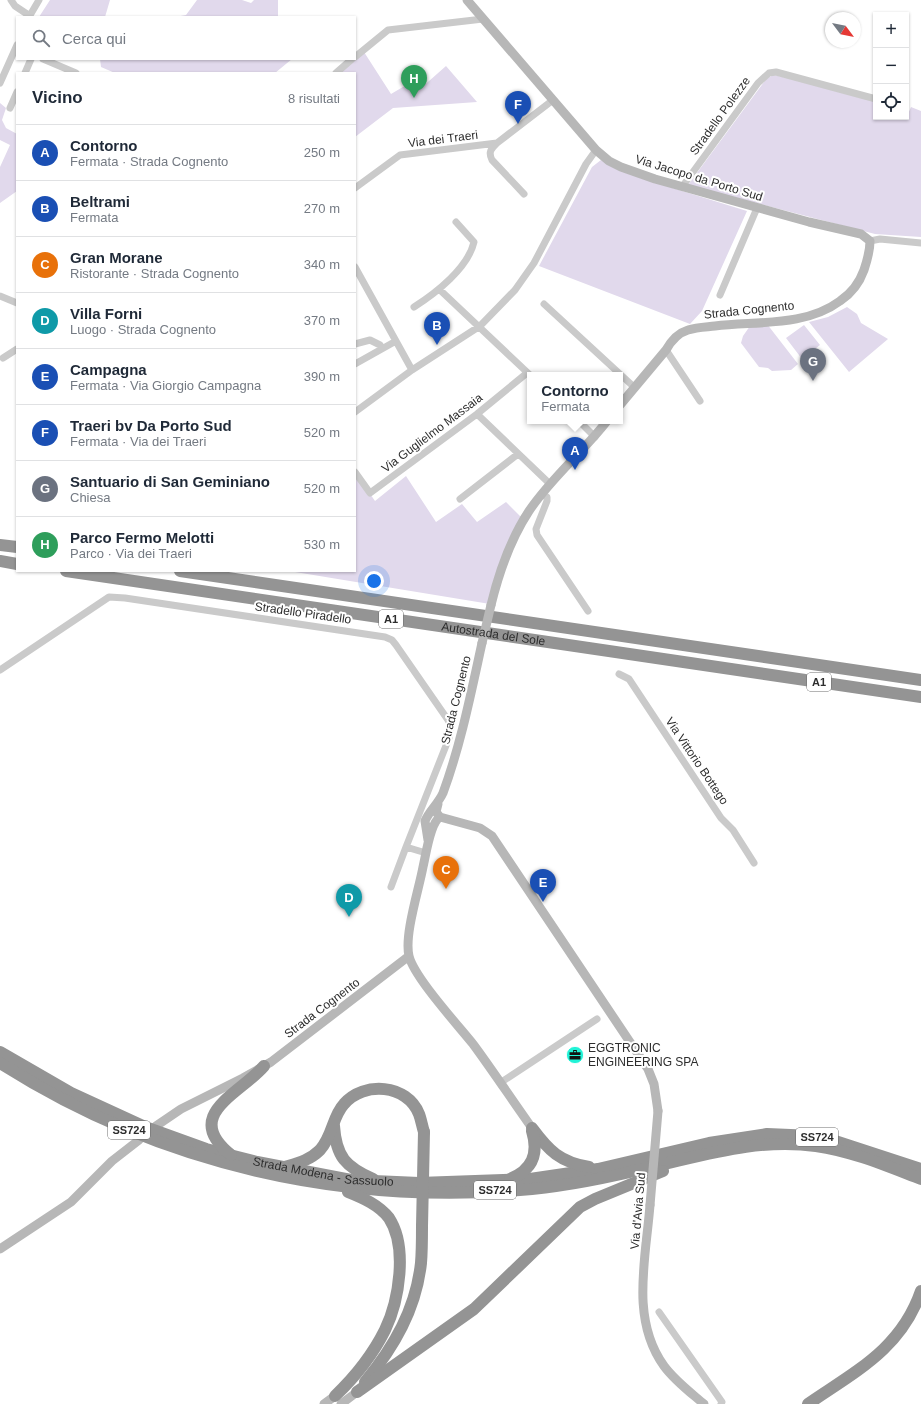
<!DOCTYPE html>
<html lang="it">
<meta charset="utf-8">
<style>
:root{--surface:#fff;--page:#f6f6f7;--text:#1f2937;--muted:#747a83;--line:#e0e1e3;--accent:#7c3aed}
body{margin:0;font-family:Helvetica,sans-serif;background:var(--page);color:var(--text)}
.controls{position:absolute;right:12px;top:12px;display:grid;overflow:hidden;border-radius:0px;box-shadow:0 1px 3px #0004}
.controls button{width:36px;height:36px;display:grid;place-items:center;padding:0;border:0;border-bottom:1px solid var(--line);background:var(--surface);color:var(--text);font:20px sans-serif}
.compass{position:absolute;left:825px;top:12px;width:36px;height:36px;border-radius:50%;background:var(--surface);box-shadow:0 1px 3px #0004;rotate:122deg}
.you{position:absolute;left:374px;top:581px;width:14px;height:14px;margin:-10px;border:3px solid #fff;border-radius:50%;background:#1a73e8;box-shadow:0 0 0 6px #1a73e833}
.badge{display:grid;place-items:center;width:26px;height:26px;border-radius:50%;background:var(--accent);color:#fff;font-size:13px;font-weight:700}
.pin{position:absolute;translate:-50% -33px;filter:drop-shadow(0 1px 2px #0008)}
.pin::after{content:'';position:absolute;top:21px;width:14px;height:12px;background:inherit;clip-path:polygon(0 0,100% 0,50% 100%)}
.popup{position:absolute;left:527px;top:372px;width:96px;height:52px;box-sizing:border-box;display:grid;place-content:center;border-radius:0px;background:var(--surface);filter:drop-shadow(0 1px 3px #0005);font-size:13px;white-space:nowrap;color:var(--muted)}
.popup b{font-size:15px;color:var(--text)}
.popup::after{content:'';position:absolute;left:50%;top:100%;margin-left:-8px;border:8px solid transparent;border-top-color:var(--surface)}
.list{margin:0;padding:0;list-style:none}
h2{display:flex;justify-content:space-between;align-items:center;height:52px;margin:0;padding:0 16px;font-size:17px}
h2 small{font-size:13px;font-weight:400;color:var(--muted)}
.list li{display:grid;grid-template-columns:26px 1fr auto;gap:12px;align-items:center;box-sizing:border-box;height:56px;padding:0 16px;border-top:1px solid var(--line)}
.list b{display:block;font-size:15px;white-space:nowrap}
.list p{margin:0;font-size:13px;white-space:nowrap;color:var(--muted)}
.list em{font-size:13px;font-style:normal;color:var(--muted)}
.icon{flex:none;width:22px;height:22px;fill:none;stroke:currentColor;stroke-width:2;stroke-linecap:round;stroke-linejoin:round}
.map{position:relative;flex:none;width:921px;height:1404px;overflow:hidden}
.search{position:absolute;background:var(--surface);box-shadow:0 1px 3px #0004;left:16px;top:16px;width:340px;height:44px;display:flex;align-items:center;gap:10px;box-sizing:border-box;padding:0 14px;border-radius:0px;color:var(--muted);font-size:15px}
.panel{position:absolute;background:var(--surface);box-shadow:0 1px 3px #0004;left:16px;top:72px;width:340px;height:500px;border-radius:0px}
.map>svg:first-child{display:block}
.green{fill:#e1d9ec}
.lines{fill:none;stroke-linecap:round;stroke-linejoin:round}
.street{stroke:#cacaca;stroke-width:7}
.secondary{stroke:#b7b7b7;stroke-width:9}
.highway{stroke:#949494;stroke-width:12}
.secondary-bridge{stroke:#b7b7b7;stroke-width:9}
.highway-bridge{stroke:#949494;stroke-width:12}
.labels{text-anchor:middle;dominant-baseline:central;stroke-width:4;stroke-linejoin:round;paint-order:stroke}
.shield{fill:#fff;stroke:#6c6c6c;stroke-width:1}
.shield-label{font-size:11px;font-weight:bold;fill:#2d2d2d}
.street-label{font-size:12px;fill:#2d2d2d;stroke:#fff}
.poi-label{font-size:12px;fill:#2d2d2d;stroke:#fff;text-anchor:start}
</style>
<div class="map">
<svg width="921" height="1404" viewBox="0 0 921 1404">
<rect width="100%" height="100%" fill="#fff"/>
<path class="green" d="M50,0H110L105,17H39Z
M197,0H242L251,3L254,0H278V17H175L186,15Z
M364,52L391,94L413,81L420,89L446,66L477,102L393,108L355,137V73H339Z
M100,59H292L275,73H115L101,67Z
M774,75L796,80L876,102V117H906V114H908L911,107L921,111V237L875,234L688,185L767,78Z
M0,103L6,108L2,120L6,128L17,134V191L0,203V167L10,145L0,140Z
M601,160L640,178L747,211L702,311L690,324L539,266L592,167Z
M847,307L857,314L861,323L888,339L849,372L809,322L828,317Z
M767,324L798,364L791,370L772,371L768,368L759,367L741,343L743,336L750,326Z
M804,325L820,345L802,359L786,338Z
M355,472L375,501L406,476L436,522L462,504L477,522L506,502L522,518L490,604L289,571H355Z"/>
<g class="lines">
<path class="street" d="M11,0L15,6L30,16
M29,17L39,0
M355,57L388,30L483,19
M43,59L76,73
M25,73L31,59
M336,73L352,59
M0,83L17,45
M10,108L17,92
M497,143C491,149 488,152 492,160L524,194
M682,187L758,83L769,73L776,72L876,99
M355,188L400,155L497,143L553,100
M870,241L880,239L921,243
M355,267L412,370
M440,290L530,375
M720,295L757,208
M0,296L17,303
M544,304L634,387
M414,307C436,293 468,268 474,242L456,222
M355,344L370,340L380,345L382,348
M666,350L700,401
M3,358L17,349
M355,364L396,341
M355,412L412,370L480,326L515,290L534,263L586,164L596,150
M477,414L550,484
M579,421L595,437
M355,472L370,493L477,414L527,373
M542,495L547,497V501L536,529L537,535L588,611
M460,499L518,454
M0,670L109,597L125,598L385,637L392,640L396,645L448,720L451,726L449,738L406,847
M619,674L629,679L721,818L733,830L754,863
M391,887L406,847L426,853
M500,1083L597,1019
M659,1312L722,1402L721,1404"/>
<path class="secondary" d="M467,0L596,150L609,161L621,167L655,179L809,222L861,234L870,241C870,250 867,261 864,270C859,284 852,293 840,301C805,327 756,321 715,326C707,327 697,327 688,330C678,333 671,341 666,350L620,405
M491,605C499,572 510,540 529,511C551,478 583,452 607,421
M438,804L436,812L440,817L480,828L492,836L648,1069L654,1084L658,1111
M440,817C430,823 426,855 423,867C419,889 404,935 409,956C414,977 457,1024 473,1044C493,1071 512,1100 532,1128
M428,840L425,821C429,811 438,804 443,793C461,744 471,693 482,643
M156,1126L181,1109L243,1078L271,1062L409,956
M650,1205C646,1258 630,1319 664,1366C675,1381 690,1392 704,1404
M0,1249L71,1202L112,1161L139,1140
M324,1404L335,1396
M341,1404L357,1392"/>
<g class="highway">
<path d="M0,545L17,547"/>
<path d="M0,561L17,564"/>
<path id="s1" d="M66,571L921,697"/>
<path d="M180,571L921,680"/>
<path id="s2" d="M0,1052L71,1093L145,1127L206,1149L257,1162L351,1180L419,1183L530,1179L598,1169L709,1143L767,1134L814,1136L835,1141L921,1169"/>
<path d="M0,1063C160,1165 344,1206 532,1189C573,1185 615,1176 655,1166C708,1154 760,1138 816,1146C852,1151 887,1166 921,1179"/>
<path d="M334,1126C336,1157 346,1167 373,1179"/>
<path d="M532,1128C549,1151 560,1162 589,1167"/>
<path d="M231,1155C181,1115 240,1094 264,1066"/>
<path d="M285,1167C298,1163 310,1160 320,1150C333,1136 332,1117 344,1104C364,1081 407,1084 419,1114C421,1119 422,1126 424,1132"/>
<path d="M510,1179C532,1170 539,1154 532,1131"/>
<path d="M365,1382C394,1347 416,1309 421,1263C422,1251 422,1239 422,1226"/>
<path d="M357,1392L474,1309L580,1207L595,1199L663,1171"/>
<path d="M335,1396C355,1377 372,1356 385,1330C399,1301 408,1247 389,1218C379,1205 363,1198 348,1192"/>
<path d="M808,1404C856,1371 901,1349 921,1291"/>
</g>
<path class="secondary-bridge" d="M482,643L491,605
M650,1205L658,1111"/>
<path class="highway-bridge" d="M422,1226L424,1132"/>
</g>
<defs>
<symbol id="office-disc" viewBox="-11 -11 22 22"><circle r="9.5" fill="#21f3d7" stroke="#fff"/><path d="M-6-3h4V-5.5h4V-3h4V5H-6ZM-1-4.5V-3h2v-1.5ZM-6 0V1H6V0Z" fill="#111"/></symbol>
</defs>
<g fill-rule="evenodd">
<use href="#office-disc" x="565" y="1045" width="20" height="20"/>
</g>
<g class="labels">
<g class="shield">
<rect x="379" y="610" width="24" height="18" rx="3"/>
<rect x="807" y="673" width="24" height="18" rx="3"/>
<rect x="108" y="1121" width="42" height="18" rx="3"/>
<rect x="796" y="1128" width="42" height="18" rx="3"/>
<rect x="474" y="1181" width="42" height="18" rx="3"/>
</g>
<g class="shield-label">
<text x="391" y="619">A1</text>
<text x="819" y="682">A1</text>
<text x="129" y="1130">SS724</text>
<text x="817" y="1137">SS724</text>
<text x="495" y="1190">SS724</text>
</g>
<g class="street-label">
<text transform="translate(720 116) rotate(-54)">Stradello Polezze</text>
<text transform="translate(443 139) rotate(-7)">Via dei Traeri</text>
<text transform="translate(699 178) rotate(17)">Via Jacopo da Porto Sud</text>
<text transform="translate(749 310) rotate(-6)">Strada Cognento</text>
<text transform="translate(432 433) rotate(-37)">Via Guglielmo Massaia</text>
<text transform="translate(303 613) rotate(8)">Stradello Piradello</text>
<text stroke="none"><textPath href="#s1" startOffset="432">Autostrada del Sole</textPath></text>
<text transform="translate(456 700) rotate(-76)">Strada Cognento</text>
<text transform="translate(697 761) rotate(56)">Via Vittorio Bottego</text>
<text transform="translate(322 1008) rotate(-37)">Strada Cognento</text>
<text stroke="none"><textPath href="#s2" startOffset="348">Strada Modena - Sassuolo</textPath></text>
<text transform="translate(638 1211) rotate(-85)">Via d'Avia Sud</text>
</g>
<g class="poi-label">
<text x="588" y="1048">EGGTRONIC<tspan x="588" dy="14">ENGINEERING SPA</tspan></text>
</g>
</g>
</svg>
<div class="controls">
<button>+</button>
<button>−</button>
<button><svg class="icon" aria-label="locate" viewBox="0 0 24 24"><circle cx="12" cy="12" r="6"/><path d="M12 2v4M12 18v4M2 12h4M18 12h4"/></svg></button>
</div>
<svg class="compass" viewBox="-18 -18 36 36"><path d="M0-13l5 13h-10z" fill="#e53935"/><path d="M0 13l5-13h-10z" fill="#747a83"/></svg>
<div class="you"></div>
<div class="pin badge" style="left:575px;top:470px;background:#1a4fb4">A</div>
<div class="popup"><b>Contorno</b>Fermata</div>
<div class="pin badge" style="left:437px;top:345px;background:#1a4fb4">B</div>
<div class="pin badge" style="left:446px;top:889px;background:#e8710a">C</div>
<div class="pin badge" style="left:349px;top:917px;background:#0f9aa8">D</div>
<div class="pin badge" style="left:543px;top:902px;background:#1a4fb4">E</div>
<div class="pin badge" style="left:518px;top:124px;background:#1a4fb4">F</div>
<div class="pin badge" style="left:813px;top:381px;background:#6b7280">G</div>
<div class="pin badge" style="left:414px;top:98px;background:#2e9e5b">H</div>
<div class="search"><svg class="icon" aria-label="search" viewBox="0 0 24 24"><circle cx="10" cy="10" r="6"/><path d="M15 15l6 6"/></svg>Cerca qui</div>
<section class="panel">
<h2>Vicino<small>8 risultati</small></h2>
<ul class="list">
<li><span class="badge" style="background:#1a4fb4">A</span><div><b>Contorno</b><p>Fermata · Strada Cognento</p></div><em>250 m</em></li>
<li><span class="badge" style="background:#1a4fb4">B</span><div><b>Beltrami</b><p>Fermata</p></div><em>270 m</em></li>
<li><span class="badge" style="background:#e8710a">C</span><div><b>Gran Morane</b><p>Ristorante · Strada Cognento</p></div><em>340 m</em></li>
<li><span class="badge" style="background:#0f9aa8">D</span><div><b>Villa Forni</b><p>Luogo · Strada Cognento</p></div><em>370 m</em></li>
<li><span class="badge" style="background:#1a4fb4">E</span><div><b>Campagna</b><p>Fermata · Via Giorgio Campagna</p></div><em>390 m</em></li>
<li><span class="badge" style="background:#1a4fb4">F</span><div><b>Traeri bv Da Porto Sud</b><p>Fermata · Via dei Traeri</p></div><em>520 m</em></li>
<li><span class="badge" style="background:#6b7280">G</span><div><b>Santuario di San Geminiano</b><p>Chiesa</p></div><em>520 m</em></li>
<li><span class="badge" style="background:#2e9e5b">H</span><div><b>Parco Fermo Melotti</b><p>Parco · Via dei Traeri</p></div><em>530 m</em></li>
</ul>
</section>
</div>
